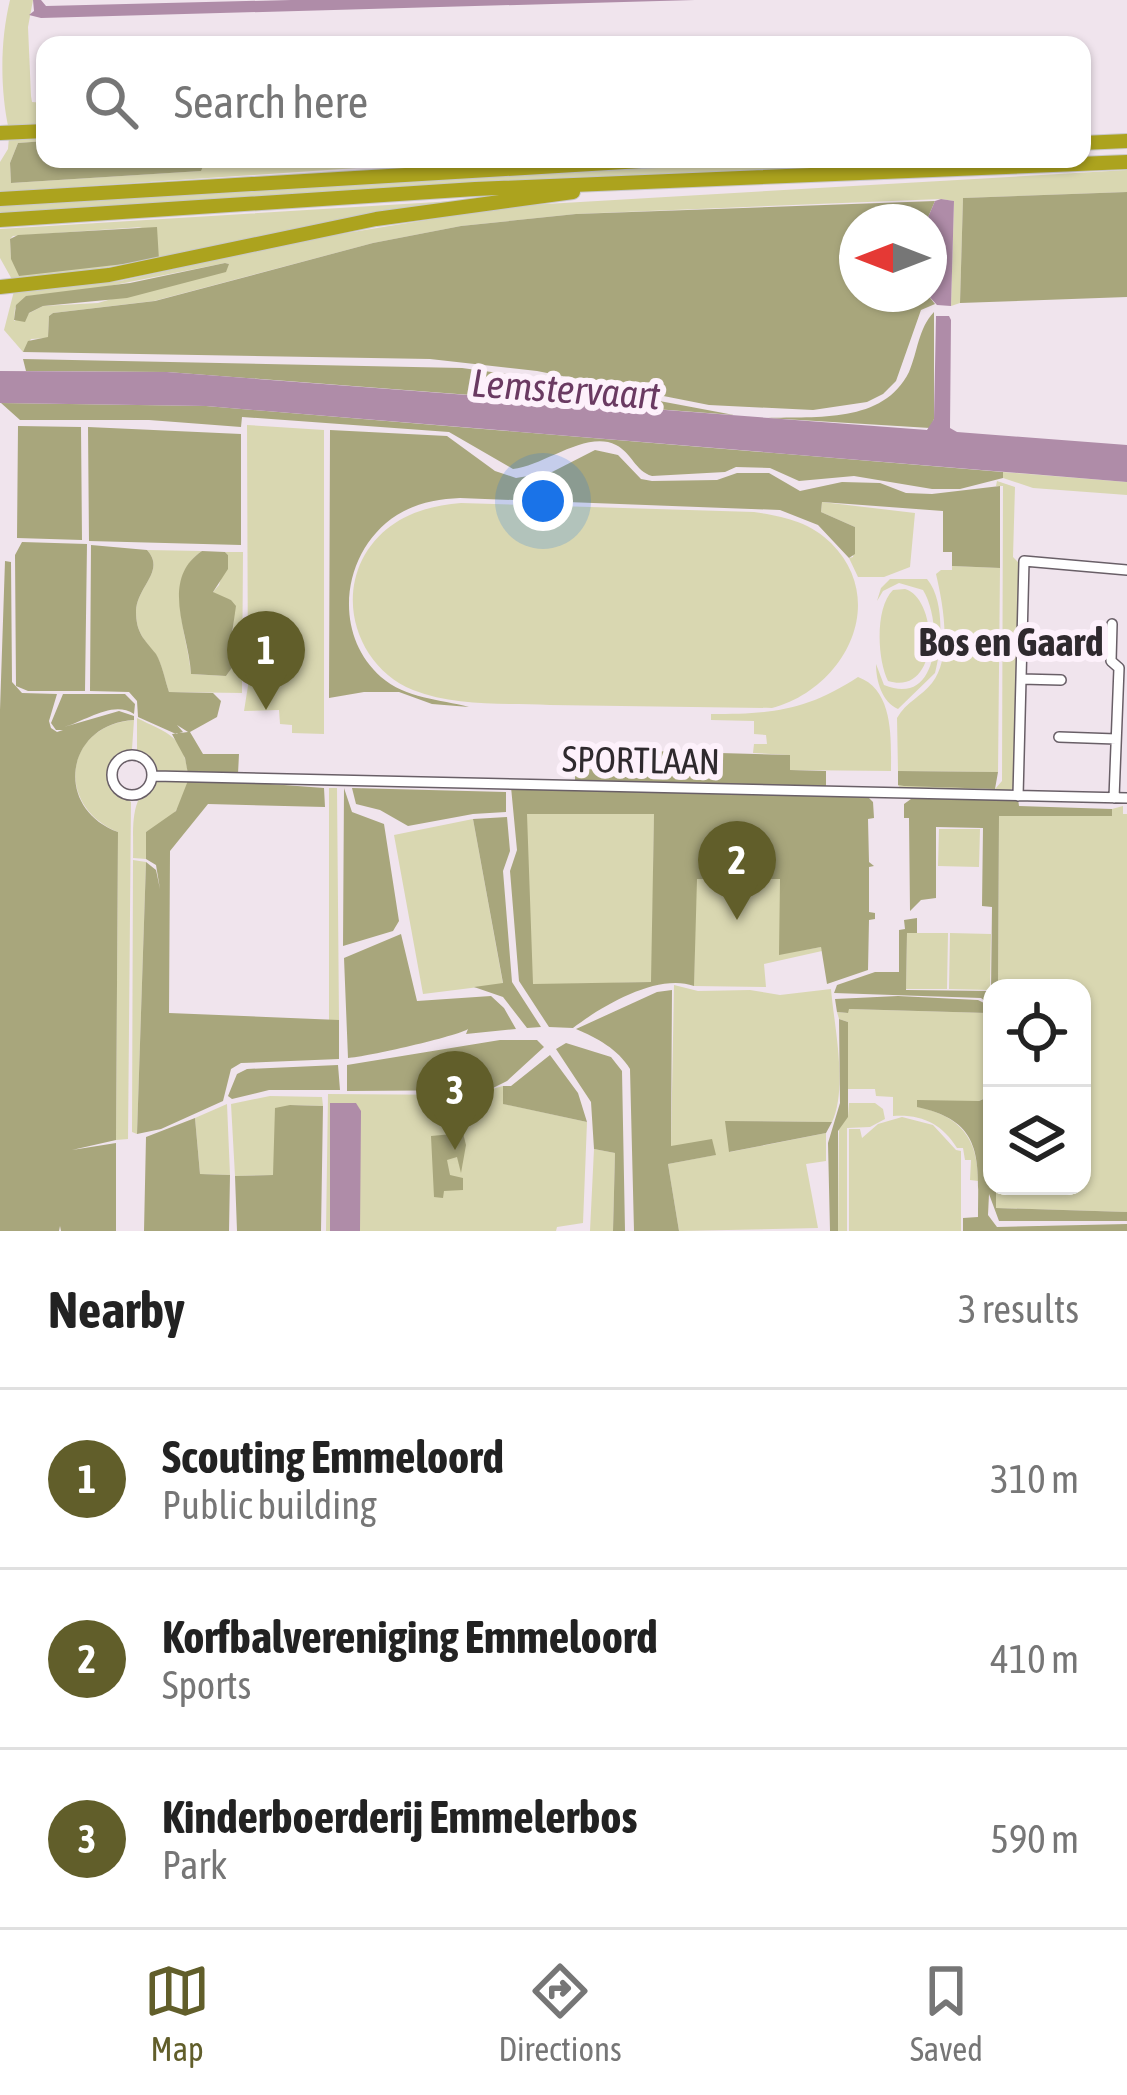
<!DOCTYPE html>
<style>
:root{--surface:#fff;--page:#f2f2f2;--text:#222;--muted:#767676;--line:#e0e0e0;--accent:#615e2a}
body{margin:0;font-family:"Asap Condensed",sans-serif;background:var(--page);color:var(--text)}
.controls{position:absolute;right:36px;bottom:36px;display:grid;overflow:hidden;border-radius:24px;box-shadow:0 3px 9px #0004}
.controls button{width:108px;height:108px;display:grid;place-items:center;padding:0;border:0;border-bottom:3px solid var(--line);background:var(--surface);color:var(--text);font:60px sans-serif}
.compass{position:absolute;left:839px;top:204px;width:108px;height:108px;border-radius:50%;background:var(--surface);box-shadow:0 3px 9px #0004;rotate:270deg}
.you{position:absolute;left:543px;top:501px;width:42px;height:42px;margin:-30px;border:9px solid #fff;border-radius:50%;background:#1a73e8;box-shadow:0 0 0 18px #1a73e833}
.badge{display:grid;place-items:center;width:78px;height:78px;border-radius:50%;background:var(--accent);color:#fff;font-size:39px;font-weight:700}
.pin{position:absolute;translate:-50% -99px;filter:drop-shadow(0 3px 6px #0008)}
.pin::after{content:'';position:absolute;top:63px;width:42px;height:36px;background:inherit;clip-path:polygon(0 0,100% 0,50% 100%)}
.list{margin:0;padding:0;list-style:none}
h2{display:flex;justify-content:space-between;align-items:center;height:156px;margin:0;padding:0 48px;font-size:51px}
h2 small{font-size:39px;font-weight:400;color:var(--muted)}
.list li{display:grid;grid-template-columns:78px 1fr auto;gap:36px;align-items:center;box-sizing:border-box;height:180px;padding:0 48px;border-top:3px solid var(--line)}
.list b{display:block;font-size:45px;white-space:nowrap}
.list p{margin:0;font-size:39px;white-space:nowrap;color:var(--muted)}
.list em{font-size:39px;font-style:normal;color:var(--muted)}
.icon{flex:none;width:66px;height:66px;fill:none;stroke:currentColor;stroke-width:2;stroke-linecap:round;stroke-linejoin:round}
.map{position:relative;flex:none;width:1127px;height:1231px;overflow:hidden}
.search{position:absolute;background:var(--surface);box-shadow:0 3px 9px #0004;left:36px;right:36px;top:36px;height:132px;display:flex;align-items:center;gap:30px;box-sizing:border-box;padding:0 42px;border-radius:24px;color:var(--muted);font-size:45px}
.sheet{height:696px;background:var(--surface)}
nav{display:flex;justify-content:space-around;align-items:center;box-sizing:border-box;height:168px;border-top:3px solid var(--line);background:var(--surface);font-size:33px;color:var(--muted)}
nav a{display:grid;justify-items:center;gap:6px}
nav .on{color:var(--accent)}
.map>svg:first-child{display:block}
.green{fill:#d9d7b1;fill-rule:evenodd}
.forest{fill:#a8a67c;fill-rule:evenodd}
.water{fill:#af8ca8}
.lines{fill:none;stroke-linecap:round;stroke-linejoin:round}
.minor-casing{stroke:#695f67;stroke-width:12}
.highway-casing{stroke:#c9c8c9;stroke-width:16}
.minor{stroke:#fff;stroke-width:9}
.highway{stroke:#aca31e;stroke-width:14}
.labels{text-anchor:middle;dominant-baseline:central;stroke-width:12;stroke-linejoin:round;paint-order:stroke}
.street-label{font-size:36px;fill:#2f2a2e;stroke:#fdf1fb}
.water-label{font-size:39px;font-style:italic;fill:#6a3a62;stroke:#fdf1fb}
.neighbourhood-label{font-size:39px;font-weight:bold;fill:#2f2a2e;stroke:#fdf1fb}
</style>
<div class="map">
<svg width="1127" height="1231" viewBox="0 0 1127 1231">
<rect width="100%" height="100%" fill="#f0e4ed"/>
<path class="green" d="M10,0H33L28,27L31,96L32,102L45,103V128L9,130C0,90 0,41 10,0Z
M45,135V141L18,143L10,163L11,183L200,171L206,159L475,160L0,192V162L8,149L9,137Z
M801,159H1055L548,180L0,214V205Z
M1127,170V192L963,198L960,303L951,306L954,201L941,199L576,214L461,226L373,243L154,301L53,313L49,316L48,338L31,339L23,352L4,330L14,291L120,281L304,240L512,206ZM225,263L229,264L98,303L43,306L14,321L15,308L29,296L99,288Z
M520,197L14,283L0,258V229ZM142,227L11,259L10,239L13,236Z
M247,425L324,430V734L292,733V725L280,724L279,710L244,711L248,686Z
M1003,472L1127,482V495L1033,488L1003,478Z
M997,481L1015,487L1013,557L1021,565L1015,787L1008,791L901,789L898,785L995,789L1002,781L1003,486H996Z
M822,502L915,513L910,567L884,577H858L849,558L853,557L855,527L821,512Z
M461,503L754,512C783,516 810,522 831,543C890,602 844,689 772,708C698,707 624,706 550,705C506,703 456,707 413,690C363,670 338,609 362,560C382,521 420,506 461,503Z
M147,550L202,551C162,578 188,636 191,674L226,676L234,665C229,642 237,622 231,600L216,596L213,592L219,585L228,555L225,552H243L242,693L169,692C165,681 162,664 156,655C144,639 136,633 136,611C137,586 166,571 147,550Z
M952,566L1000,568L998,772L898,771L897,718C906,702 922,696 932,683C953,656 943,604 936,574L941,570H952Z
M890,579H927C945,600 942,647 935,673L898,709C882,702 876,681 876,664L884,685C942,709 942,620 923,590L899,583L883,591L877,601L881,588Z
M905,589C939,599 941,697 888,681C877,659 875,607 893,590Z
M858,677C894,690 891,739 891,771L790,770L789,755L753,753L754,744H767L766,735L754,734V721L711,720V714C771,714 806,711 858,677Z
M137,718C168,734 183,734 188,774L159,773L137,754Z
M134,720L132,749C106,773 104,777 131,802L128,1139L116,1140L118,832C54,806 64,725 134,720Z
M165,778H189C185,805 171,822 146,832V859L133,858C134,827 127,789 165,778Z
M329,788H337L339,1020H329Z
M1123,806V814H1127V1212L996,1208V1186H1082V988H998L999,810L1002,816H1111L1112,809Z
M526,814H654L652,982L532,985Z
M473,819L503,984L423,994L394,835Z
M939,829H980L979,867L938,866Z
M133,860L146,862L137,1134L132,1132Z
M695,879H780V954L821,947L822,951L764,964L766,987L694,986Z
M907,933H948L947,989H906Z
M950,933L991,934L990,990L949,989Z
M674,985L698,991L750,990L780,995L831,989C834,1025 848,1088 832,1122L726,1121L730,1152L826,1133V1161L806,1164L818,1228L679,1231L668,1164L715,1155L671,1147Z
M848,1009L987,1013L989,1096L979,1101H917L918,1107C960,1116 978,1138 978,1181L970,1180L971,1160H965L963,1148H957C942,1124 922,1114 893,1116V1097L876,1096L875,1089H848V1022L839,1019L837,1012L847,1013Z
M503,1086L504,1104L587,1122L583,1223L557,1227L556,1231H326L328,1094L470,1095Z
M270,1096L322,1097L323,1106L290,1105L273,1175L235,1176L231,1104Z
M849,1103H875L883,1109L885,1119L870,1127L847,1128V1231H838L839,1128L848,1116Z
M227,1104L230,1175L200,1174L195,1118Z
M902,1117L933,1125L956,1150L961,1151V1231H849V1129H860L862,1138L878,1124Z
M594,1149L615,1153L613,1231H590Z"/>
<path class="forest" d="M45,141V159H206L201,171L11,183L10,163L18,143Z
M1127,192V297L960,303L963,198Z
M935,201L926,222H857V294H927L935,304L921,310L896,381L883,394L867,402L813,410L709,405L537,371L430,359L23,352L28,341L48,337L49,316L53,313L155,301L373,243L461,226L576,214Z
M157,227L159,260L19,276L11,259L10,239L18,235Z
M225,263L229,264L226,272L127,298L43,306L29,313L25,322L14,320L16,305L26,296L130,283Z
M934,312V419L930,428L767,418C817,416 883,424 909,372C918,351 918,329 934,312Z
M23,359L462,368L537,378L734,415L167,372L26,371Z
M1,403L206,406L1003,472V478L960,489H932L854,476L799,481L770,468L736,467L725,472L652,476C635,471 632,453 616,445C586,430 544,466 513,469L449,432L242,417L241,427L149,420H20Z
M18,426L81,427L82,540L17,538Z
M88,427L241,434V545L89,541Z
M330,430L447,436L495,471L516,478L552,472L595,450L618,455L641,479L652,481L717,480L737,473H769L800,491L842,482L880,483L906,493L932,494L1000,486V568L952,566V552H943V511L822,502L821,512L855,527V554L849,558L818,525L780,510L460,498C438,499 416,503 397,515C342,550 331,633 381,677C406,699 440,699 469,707L432,704L399,692H364L329,698Z
M22,542L87,544L85,691H28L16,686L15,555Z
M91,545L147,550C166,571 137,586 136,611C136,633 144,639 156,654C162,664 165,680 169,692L213,693L221,701L217,717L190,732L203,754H239L238,774H188L185,758L172,734L188,732L177,725L183,732L176,734L138,717L137,701L129,692L90,691Z
M202,551L225,552L228,555V569L213,592L231,600L236,606L230,647L234,665L226,676L191,674C189,633 159,580 202,551Z
M5,561L11,562L12,682L22,693L57,694L49,721L51,728L57,732L63,730H56L51,723L63,694H125L135,704L134,714C113,700 86,721 64,727L119,711L134,716V720C65,724 53,808 118,832L116,1140L72,1150L116,1143V1231H61L60,1226L59,1231H0V710Z
M650,751L790,755V770L826,771V786L578,784L575,780V769L649,770Z
M898,771L998,772L995,789L904,786L898,785Z
M189,778L324,788L325,807L208,804L170,851L169,1013L339,1020V1059L241,1063L231,1069L223,1101L161,1129L137,1134L146,862L156,870L160,889L156,865L146,859V832L176,811Z
M511,787L867,796L873,802L874,818L868,819L869,862L874,866L869,867V912L875,913V919L869,920L868,970L827,984L821,947L779,955L780,879H697L694,986C657,973 602,1006 573,1028L549,1027L519,981L510,871L517,850ZM527,814H654L651,982L533,984Z
M344,788L352,812L384,824L399,921L393,931L343,946Z
M352,788L506,792V812L473,814L408,826L380,810L356,804Z
M1018,799L1019,806L1112,809V816H999L998,988H992V1186H996V1208L1127,1212V1221H999L989,1194L988,1215L997,1227L1127,1224V1231H963V1218L978,1217C978,1161 985,1121 917,1107V1100L979,1101L990,1096L988,1003L981,998L834,993L837,985L875,972H899V930L905,929L904,920L917,918V933H907L906,990L991,991L992,907L982,906L983,828L936,827V898L921,900L910,911L909,818H904V804L911,799Z
M507,817L510,851L503,871L512,982L541,1027L527,1028L503,997L474,987L503,983L473,819Z
M401,934L417,1001L491,996L504,1008L516,1029L466,1034L468,1029C458,1036 366,1057 348,1058L344,958Z
M672,990L671,1146L712,1139L716,1155L668,1164L679,1231H634L630,1069C618,1049 597,1038 576,1029L657,992Z
M898,996L978,1000L986,1004L987,1013L849,1009L848,1013L837,1012L835,999Z
M839,1019L848,1022V1117L838,1131V1231H830L828,1143L840,1103Z
M500,1040H537L544,1047L507,1081L489,1090L347,1091V1065Z
M566,1043L611,1057L622,1071L625,1231H613L615,1153L594,1149L591,1102L556,1049Z
M550,1055L578,1093L587,1122L503,1104V1086H511Z
M338,1065L340,1090H269L232,1099L228,1096L237,1074L247,1069Z
M290,1105L323,1106L321,1231H237L235,1176L273,1175L275,1108Z
M195,1118L200,1174L230,1175L229,1231H144L146,1137Z
M725,1121L832,1122L826,1133L729,1152Z
M463,1133L466,1145L461,1173L457,1157L447,1160L450,1175L463,1178V1190L444,1191L443,1198L434,1197L431,1136Z"/>
<path class="water" d="M33,0H41L46,6L291,0H695L41,18L29,15L34,11Z
M941,199L954,201L951,306L937,305L927,294L929,222H926L935,201Z
M936,316H949L951,320L950,428L957,432L1127,445V482L206,406L0,403V371L167,372L927,430L934,419Z
M330,1103H356L361,1111L360,1231H330Z"/>
<g class="lines">
<defs>
<path id="minor" d="M1112,624L1111,661L1119,668
M1021,679L1061,680
M1059,737L1116,739
M112 775a20 20 0 1 1 40 0a20 20 0 1 1-40 0Z
M154,776L1127,798
M1018,796L1024,561L1127,570
M1114,798L1119,668"/>
<path id="highway" d="M0,133L45,131
M1082,143L1127,141
M0,199L675,159
M0,220L475,189L1127,162
M0,287L109,275L376,219L573,192"/>
</defs>
<use href="#minor" class="minor-casing"/>
<use href="#highway" class="highway-casing"/>
<use href="#minor" class="minor"/>
<use href="#highway" class="highway"/>
</g>
<g class="labels">
<g class="street-label">
<text transform="translate(641 760) rotate(1)">SPORTLAAN</text>
</g>
<g class="water-label">
<text transform="translate(566 389) rotate(4)">Lemstervaart</text>
</g>
<g class="neighbourhood-label">
<text x="1011" y="642">Bos en Gaard</text>
</g>
</g>
</svg>
<div class="controls">
<button><svg class="icon" aria-label="locate" viewBox="0 0 24 24"><circle cx="12" cy="12" r="6"/><path d="M12 2v4M12 18v4M2 12h4M18 12h4"/></svg></button>
<button><svg class="icon" aria-label="layers" viewBox="0 0 24 24"><path d="M12 4l9 5-9 5-9-5zM3 14l9 5 9-5"/></svg></button>
</div>
<svg class="compass" viewBox="-18 -18 36 36"><path d="M0-13l5 13h-10z" fill="#e53935"/><path d="M0 13l5-13h-10z" fill="#767676"/></svg>
<div class="you"></div>
<div class="pin badge" style="left:266px;top:710px">1</div>
<div class="pin badge" style="left:737px;top:920px">2</div>
<div class="pin badge" style="left:455px;top:1150px">3</div>
<div class="search"><svg class="icon" aria-label="search" viewBox="0 0 24 24"><circle cx="10" cy="10" r="6"/><path d="M15 15l6 6"/></svg>Search here</div>
</div>
<section class="sheet">
<h2>Nearby<small>3 results</small></h2>
<ul class="list">
<li><span class="badge">1</span><div><b>Scouting Emmeloord</b><p>Public building</p></div><em>310 m</em></li>
<li><span class="badge">2</span><div><b>Korfbalvereniging Emmeloord</b><p>Sports</p></div><em>410 m</em></li>
<li><span class="badge">3</span><div><b>Kinderboerderij Emmelerbos</b><p>Park</p></div><em>590 m</em></li>
</ul>
</section>
<nav>
<a class="on"><svg class="icon" aria-label="map" viewBox="0 0 24 24"><path d="M3 6l6-2 6 2 6-2v14l-6 2-6-2-6 2zM9 4v14M15 6v14"/></svg>Map</a>
<a><svg class="icon" aria-label="directions" viewBox="0 0 24 24"><path d="M12 3l9 9-9 9-9-9zM9 14v-3h6M13 9l2 2-2 2"/></svg>Directions</a>
<a><svg class="icon" aria-label="saved" viewBox="0 0 24 24"><path d="M7 4h10v16l-5-4-5 4z"/></svg>Saved</a>
</nav>
